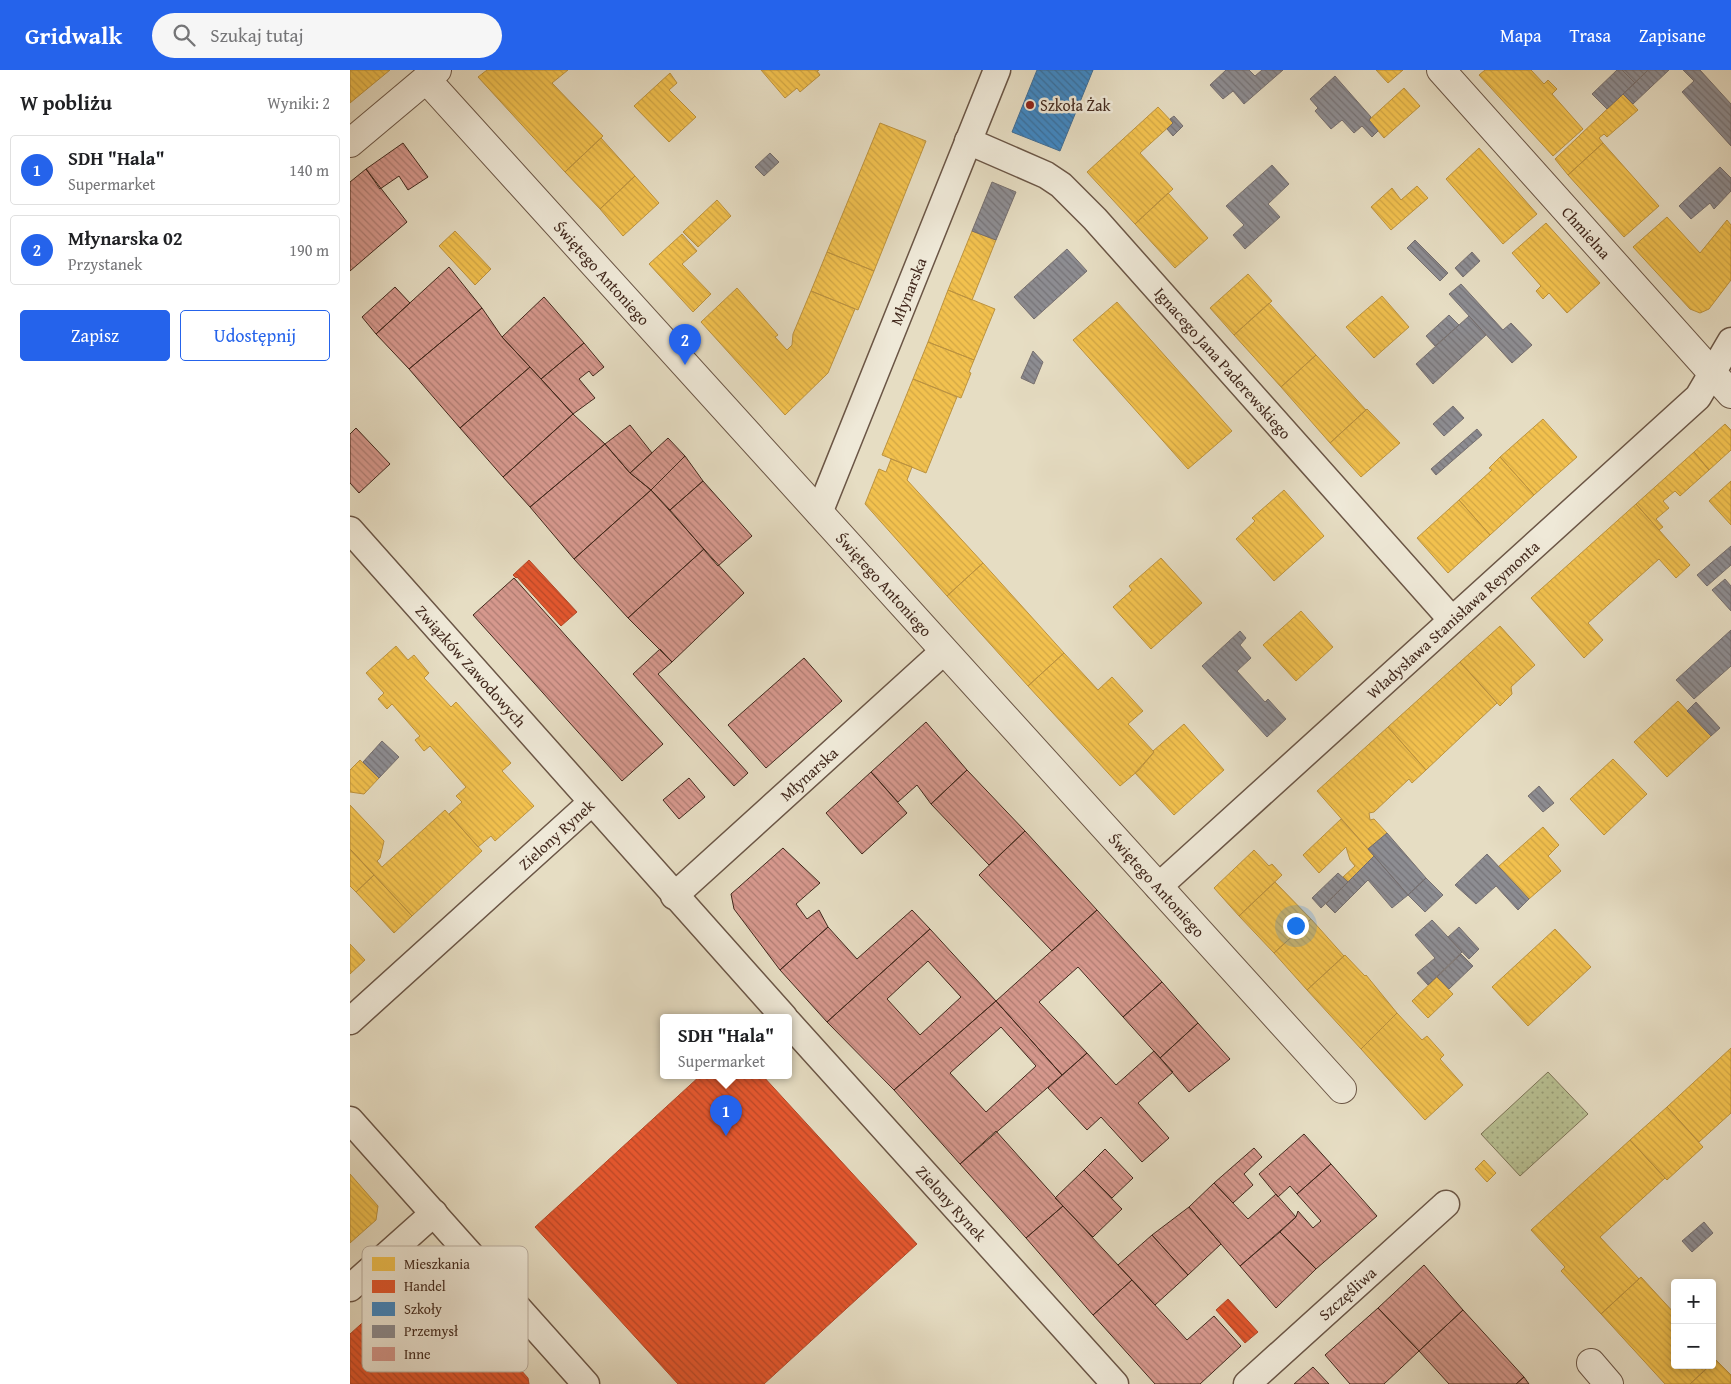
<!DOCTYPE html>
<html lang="pl">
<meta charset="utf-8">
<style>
:root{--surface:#fff;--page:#f6f6f6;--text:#202124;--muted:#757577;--line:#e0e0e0;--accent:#2563eb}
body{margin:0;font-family:"Gentium Book Plus",serif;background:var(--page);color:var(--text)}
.controls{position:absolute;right:15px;bottom:15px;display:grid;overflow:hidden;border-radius:5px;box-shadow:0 2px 8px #0003}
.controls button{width:45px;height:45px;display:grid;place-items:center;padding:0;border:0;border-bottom:1px solid var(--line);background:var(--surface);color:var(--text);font:25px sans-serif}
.you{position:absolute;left:945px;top:855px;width:18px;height:18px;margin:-12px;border:4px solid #fff;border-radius:50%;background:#1a73e8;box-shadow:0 0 0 8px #1a73e833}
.badge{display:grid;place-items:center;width:32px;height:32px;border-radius:50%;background:var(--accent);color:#fff;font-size:16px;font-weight:700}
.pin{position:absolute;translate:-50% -41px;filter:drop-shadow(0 1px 2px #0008)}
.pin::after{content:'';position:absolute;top:26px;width:18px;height:15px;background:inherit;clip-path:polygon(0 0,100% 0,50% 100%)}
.popup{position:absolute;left:310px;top:944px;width:132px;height:65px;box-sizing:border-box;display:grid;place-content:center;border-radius:5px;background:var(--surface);filter:drop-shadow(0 1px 4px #0005);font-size:16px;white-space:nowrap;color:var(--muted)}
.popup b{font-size:19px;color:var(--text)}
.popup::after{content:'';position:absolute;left:50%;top:100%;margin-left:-10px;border:10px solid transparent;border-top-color:var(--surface)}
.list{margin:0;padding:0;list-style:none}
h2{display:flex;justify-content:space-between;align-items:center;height:65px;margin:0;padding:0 20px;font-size:21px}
h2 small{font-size:16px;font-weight:400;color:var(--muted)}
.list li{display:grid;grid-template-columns:32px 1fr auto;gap:15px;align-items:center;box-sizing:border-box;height:70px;margin:0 10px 10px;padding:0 10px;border:1px solid var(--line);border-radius:5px}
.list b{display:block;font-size:19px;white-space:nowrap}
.list p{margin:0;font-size:16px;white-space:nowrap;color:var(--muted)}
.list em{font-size:16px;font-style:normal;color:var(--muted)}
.actions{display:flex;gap:10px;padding:15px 20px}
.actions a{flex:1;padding:11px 0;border:1px solid var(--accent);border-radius:5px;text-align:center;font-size:18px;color:var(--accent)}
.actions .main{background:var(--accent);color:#fff}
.icon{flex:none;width:28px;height:28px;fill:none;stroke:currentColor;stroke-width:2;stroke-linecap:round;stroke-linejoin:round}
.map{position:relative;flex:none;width:1381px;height:1314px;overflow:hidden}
header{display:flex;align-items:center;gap:30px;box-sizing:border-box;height:70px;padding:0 25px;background:var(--accent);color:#fff}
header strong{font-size:24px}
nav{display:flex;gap:28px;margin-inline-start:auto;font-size:18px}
.search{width:350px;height:45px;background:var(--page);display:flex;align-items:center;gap:12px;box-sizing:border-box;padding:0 18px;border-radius:28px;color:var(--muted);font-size:19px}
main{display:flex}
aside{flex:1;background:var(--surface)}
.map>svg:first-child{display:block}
.park{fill:url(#park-dots);stroke:#7d7458}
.homes{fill:url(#homes-back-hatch);stroke:#bd933f}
.shops{fill:url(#shops-back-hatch);stroke:#b34929}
.schools{fill:url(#schools-back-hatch);stroke:#406c93}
.industry{fill:url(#industry-back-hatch);stroke:#766f6f}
.building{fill:url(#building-back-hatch);stroke:#42291d;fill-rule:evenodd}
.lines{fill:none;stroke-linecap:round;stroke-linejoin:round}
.minor-casing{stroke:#6b5646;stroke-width:29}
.tertiary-casing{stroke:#6b5646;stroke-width:30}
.minor{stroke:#efe9d8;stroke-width:26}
.tertiary{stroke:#efe9d8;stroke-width:28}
.poi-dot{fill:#8f2418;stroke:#efe9d8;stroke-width:2}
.labels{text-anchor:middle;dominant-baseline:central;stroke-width:5;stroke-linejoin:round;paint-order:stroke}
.poi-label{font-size:16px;fill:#42291d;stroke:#efe9d8;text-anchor:start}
.street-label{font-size:16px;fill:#42291d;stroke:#efe9d8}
.key{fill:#efe9d8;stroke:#bbafa0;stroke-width:1}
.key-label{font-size:14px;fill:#42291d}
</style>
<header>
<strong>Gridwalk</strong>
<div class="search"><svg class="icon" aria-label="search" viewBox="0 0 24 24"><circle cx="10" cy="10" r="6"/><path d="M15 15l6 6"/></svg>Szukaj tutaj</div>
<nav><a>Mapa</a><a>Trasa</a><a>Zapisane</a></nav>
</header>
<main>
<aside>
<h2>W pobliżu<small>Wyniki: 2</small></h2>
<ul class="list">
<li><span class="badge">1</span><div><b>SDH &quot;Hala&quot;</b><p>Supermarket</p></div><em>140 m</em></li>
<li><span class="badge">2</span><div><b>Młynarska 02</b><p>Przystanek</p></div><em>190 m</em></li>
</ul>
<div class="actions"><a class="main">Zapisz</a><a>Udostępnij</a></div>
</aside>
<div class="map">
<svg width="1381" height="1314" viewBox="0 0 1381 1314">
<defs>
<pattern id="park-dots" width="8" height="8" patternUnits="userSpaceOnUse" patternTransform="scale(1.25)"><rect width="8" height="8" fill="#b8c092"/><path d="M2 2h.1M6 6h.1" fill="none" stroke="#979c77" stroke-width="1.8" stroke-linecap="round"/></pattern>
<pattern id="homes-back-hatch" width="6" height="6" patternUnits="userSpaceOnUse" patternTransform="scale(1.25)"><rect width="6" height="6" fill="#f2c14e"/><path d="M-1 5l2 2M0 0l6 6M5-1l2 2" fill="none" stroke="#d1a644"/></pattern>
<pattern id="shops-back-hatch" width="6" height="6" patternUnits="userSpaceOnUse" patternTransform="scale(1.25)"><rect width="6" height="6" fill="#e4572e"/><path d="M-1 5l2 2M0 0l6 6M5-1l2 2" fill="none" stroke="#ba4827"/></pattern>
<pattern id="schools-back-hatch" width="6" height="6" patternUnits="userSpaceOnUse" patternTransform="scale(1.25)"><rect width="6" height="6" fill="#3f88c5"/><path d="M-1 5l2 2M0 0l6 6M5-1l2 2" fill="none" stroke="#366f9f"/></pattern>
<pattern id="industry-back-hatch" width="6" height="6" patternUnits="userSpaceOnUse" patternTransform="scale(1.25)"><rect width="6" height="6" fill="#8d8d92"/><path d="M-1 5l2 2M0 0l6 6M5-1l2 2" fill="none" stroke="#757377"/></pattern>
<pattern id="building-back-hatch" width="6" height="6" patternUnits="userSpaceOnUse" patternTransform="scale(1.25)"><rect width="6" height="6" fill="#d6988d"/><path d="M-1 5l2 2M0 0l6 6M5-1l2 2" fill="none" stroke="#af7c73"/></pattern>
</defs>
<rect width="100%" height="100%" fill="#e6ddc3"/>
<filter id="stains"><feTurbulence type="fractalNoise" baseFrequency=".004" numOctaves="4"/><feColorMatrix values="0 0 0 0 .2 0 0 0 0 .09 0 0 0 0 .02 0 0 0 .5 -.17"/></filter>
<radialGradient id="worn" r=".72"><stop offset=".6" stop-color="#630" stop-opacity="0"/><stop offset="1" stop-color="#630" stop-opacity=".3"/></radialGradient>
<path class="park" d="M1198,1002L1238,1044L1170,1106L1131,1064Z"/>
<path class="homes" d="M0,0H40L0,33Z
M137,0H218L202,13L253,66L215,102L128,7Z
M411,0H469L467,1L470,5L450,22L447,18L435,28Z
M1026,0H1053L1038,13Z
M1135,0H1181L1194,14L1198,10L1207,19L1202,24L1233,59L1203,86L1129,5Z
M320,3L327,13L319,20L346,47L319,72L284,36Z
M1054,18L1070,36L1034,68L1019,50Z
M1273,24L1288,40L1257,67L1254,64L1249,68L1253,73L1218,105L1205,89Z
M808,37L823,53L790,83L823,119L785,154L737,102Z
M530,53L576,71L524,201L477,182Z
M251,68L285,106L250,139L215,102Z
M1253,73L1309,136L1274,167L1218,105Z
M1129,78L1187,144L1153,174L1096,109Z
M285,106L309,133L273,166L250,139Z
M1067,116L1078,128L1041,160L1021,137L1042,118L1051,130Z
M818,123L858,168L825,198L785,154Z
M367,130L381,146L348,177L333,162Z
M1317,147L1350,183L1377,150L1381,155V210L1359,239L1350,243L1340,239L1283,177Z
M1196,153L1250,213L1217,243L1199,223L1193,229L1186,221L1191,216L1162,183Z
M105,161L141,199L125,215L89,176Z
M622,161L646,170L622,230L598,220Z
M332,164L347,181L332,194L361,224L343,242L299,194Z
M477,182L524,201L508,240L461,221Z
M898,204L922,231L884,265L860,238Z
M387,218L428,265L425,267L437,280L442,275L443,264L461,221L505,239L478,303L435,345L351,252Z
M598,220L645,239L624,290L578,272Z
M1032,226L1059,257L1024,288L996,257Z
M767,232L882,361L838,399L723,270Z
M919,233L966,285L931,317L884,265Z
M578,272L624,290L619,302L621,303L611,328L563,309Z
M966,285L1016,340L980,373L931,317Z
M563,309L607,327L576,403L532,385Z
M1017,339L1050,373L1011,407L980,373Z
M1193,349L1227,387L1184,425L1150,387Z
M1375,354L1381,360V380L1359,400L1344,382Z
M1344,382L1359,400L1330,426L1325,421L1313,431L1319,438L1306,449L1313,457L1309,460L1286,434Z
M1150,387L1184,425L1140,465L1109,430L1142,400L1139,398Z
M541,389L562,397L557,410L633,493L597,526L515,434L529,399L536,402Z
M1381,411V455L1359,431Z
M934,420L974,466L924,511L886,469L905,451L902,448Z
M1109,430L1140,465L1098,503L1067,468Z
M1286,434L1340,495L1326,508L1309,489L1238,553L1253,570L1234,588L1181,528Z
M811,488L852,533L801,579L763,537L782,520L779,516Z
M633,493L714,583L678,616L597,526Z
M951,541L983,577L946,611L913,575Z
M1150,556L1185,595L1161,617L1162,624L1150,636L1110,592Z
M46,576L58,590L64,585L79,603L74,608L101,637L106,632L161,693L152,701L184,736L145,771L141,766L128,777L99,744L112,732L106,726L116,717L80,676L74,681L65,670L70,666L42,634L37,639L28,629L34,623L16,603Z
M714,583L748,620L762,607L793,641L778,654L804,682L789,700L770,716L678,616Z
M1110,592L1147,633L1076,700L1038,657Z
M1328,631L1361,666L1317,707L1284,672Z
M834,654L874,700L824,745L785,703L804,682L803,681Z
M1038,657L1076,700L1062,713L1059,709L1024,742L1019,743L1020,750L1024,749L1037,763L1018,779L967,721Z
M1263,689L1297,724L1254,765L1220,729Z
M10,690L29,708L14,724L0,722V700Z
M0,735L34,771L30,788L27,791L32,797L95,740L132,781L62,846L0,779Z
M991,749L1024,786L998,812L993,807L1005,796L1000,790L996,777L969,803L953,785Z
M1193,757L1209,775L1198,786L1211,801L1179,829L1148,797Z
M0,779L24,805L6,822L0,816Z
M904,780L919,796L922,794L932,805L889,846L864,818Z
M24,805L62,846L44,863L6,822Z
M925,812L961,849L924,883L889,846Z
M961,849L994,886L957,920L924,883Z
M1205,859L1241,897L1178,956L1142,917Z
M0,874L15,890L0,904Z
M995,885L1015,906L1016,905L1047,943L1011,979L957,920Z
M1087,907L1103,924L1078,948L1062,931Z
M1047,943L1072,970L1077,966L1094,985L1090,989L1113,1015L1075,1050L1011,979Z
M1381,978V1043L1349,1072L1317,1037Z
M1317,1037L1353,1077L1317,1110L1280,1070Z
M1280,1070L1315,1108L1250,1167L1289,1209L1251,1244L1211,1201L1215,1197L1181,1160Z
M1134,1090L1146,1103L1137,1112L1125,1099Z
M0,1104L28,1136L26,1150L0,1173Z
M1291,1207L1325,1244V1295H1360L1340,1314H1315L1251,1244Z
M1366,1290L1381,1305V1314H1340Z"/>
<path class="shops" d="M179,490L227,542L211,556L167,507L166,508L163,505Z
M351,1005H412L567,1174L414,1314H328L185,1157Z
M72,1199H81L178,1308L179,1314H0V1264Z
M878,1229L908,1262L895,1273L866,1240Z"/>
<path class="schools" d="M687,0H743L710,81L662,62Z"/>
<path class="industry" d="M876,0H899L905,6L912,0H933L894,34L883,21L873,29L860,15Z
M1267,0H1272L1285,13L1257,39L1242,24Z
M1272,0H1298L1285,13Z
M1298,0H1319L1283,34L1273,24Z
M1333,0H1350L1381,34V76L1332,22L1344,11Z
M985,6L1021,47L1019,50L1028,61L1022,67L1012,56L1004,63L992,50L981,59L965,41L968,38L960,29Z
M824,46L833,56L823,66L817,59L823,53L820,49Z
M420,83L429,92L414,106L405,97Z
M922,95L939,114L918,134L930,147L895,179L883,165L894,155L876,136Z
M1370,97L1381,108V121L1364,139L1360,133L1341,149L1329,136Z
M642,112L666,122L646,170L622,161Z
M1065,170L1098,203L1090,211L1057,178Z
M717,179L737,201L684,249L664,227Z
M1122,182L1130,191L1113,207L1105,198Z
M1111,214L1153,260L1161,253L1182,275L1162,293L1099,224Z
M1099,245L1109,255L1085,276L1076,266Z
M1119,246L1136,265L1083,314L1066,294Z
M683,281L693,292L684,314L671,308Z
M1103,336L1114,348L1094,366L1083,354Z
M1127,359L1132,365L1086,405L1081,399Z
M1381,476V495L1357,516L1347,505Z
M1375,509L1381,516V541L1362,520Z
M1381,560V596L1344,629L1326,610Z
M890,561L896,568L890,575L901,588L887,601L915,632L918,629L936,649L917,667L852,596Z
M1346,632L1370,658L1361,666L1337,641Z
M32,671L49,687L29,708L13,692Z
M1189,716L1204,733L1193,742L1178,726Z
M1037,763L1076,808L1058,825L1018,779Z
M1137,784L1179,829L1168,840L1146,816L1126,834L1105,815Z
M1024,786L1058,825L1042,838L1018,810L985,843L976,834Z
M988,803L998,812L971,838L962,828Z
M1076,808L1093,825L1075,842L1058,825Z
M1082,850L1112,882L1078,915L1067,903L1085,888L1065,865Z
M1109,857L1129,879L1119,889L1098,867Z
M1111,884L1123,896L1099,919L1087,907Z
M1354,1152L1363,1163L1342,1182L1332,1171Z"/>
<path class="building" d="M53,73L78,107L58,120L49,106L30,119L16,99Z
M16,99L57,152L0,201V112Z
M99,197L132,238L59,299L26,264Z
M45,217L60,233L26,264L12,247Z
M194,227L234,273L191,309L152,267Z
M132,238L152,267L180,297L110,358L59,299Z
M234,273L254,297L243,306L239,301L229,309L245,328L223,344L191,309Z
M180,297L223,344L153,407L110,358Z
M223,344L255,374L180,437L153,407Z
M280,355L302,383L280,403L255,374Z
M6,358L40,394L9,423L0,413V364Z
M318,368L335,386L301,420L280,403Z
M255,374L280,403L301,420L224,489L180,437Z
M335,386L353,411L320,440L301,420Z
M353,411L402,466L368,496L320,440Z
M301,420L354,479L278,548L224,489Z
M354,479L394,523L322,592L278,548Z
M164,508L313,674L272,711L123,545Z
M310,579L322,592L308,604L398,703L384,716L283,604Z
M454,588L492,631L416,698L378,655Z
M576,652L617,700L581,734L567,715L548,732L521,702Z
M617,700L675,761L639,795L581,734Z
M521,702L557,743L512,784L476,743Z
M339,708L355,727L329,749L313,730Z
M675,761L747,840L702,881L629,805Z
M433,778L470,813L446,834L457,849L469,840L478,857L430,900L384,839L381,824Z
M562,840L580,859L477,952L430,900L478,857L507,889Z
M747,840L812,912L773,947L728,897L689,932L737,983L712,1005L646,931Z
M580,859L646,931L544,1020L477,952ZM578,891L611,927L570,965L537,929Z
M812,912L848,953L810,988L773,947Z
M646,931L712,1005L610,1094L544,1020ZM651,957L686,996L636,1042L600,1003Z
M848,953L880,989L839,1022L810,988Z
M804,981L823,1002L788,1033L819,1068L792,1092L751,1047L737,1060L698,1018L737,983L766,1015Z
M646,1061L713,1136L676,1168L610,1094Z
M954,1064L981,1094L947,1124L940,1116L928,1127L909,1104Z
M904,1078L912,1087L894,1104L903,1115L883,1133L864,1113Z
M755,1079L783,1108L762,1128L734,1100Z
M981,1094L1027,1146L966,1199L930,1162L946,1147L948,1141L963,1158L971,1151L947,1124Z
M734,1100L772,1139L743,1167L705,1128Z
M864,1113L898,1149L926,1124L946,1147L890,1196L839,1137Z
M713,1136L782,1210L743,1245L676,1168Z
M839,1137L871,1174L838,1205L802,1165Z
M930,1162L966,1199L926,1238L890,1196Z
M802,1165L838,1205L805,1235L768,1195Z
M1074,1195L1113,1240L1069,1281L1028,1238Z
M782,1210L837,1270L864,1246L891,1276L850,1314H805L743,1245Z
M1028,1238L1069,1281L1034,1314H1000L975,1285Z
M1113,1240L1174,1307L1166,1314H1099L1069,1281Z
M963,1297L979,1314H944Z
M1174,1307L1179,1314H1166Z"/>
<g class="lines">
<defs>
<g id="minor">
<path id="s1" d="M618,71L696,105L711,115L745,149L1102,550"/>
<path id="s2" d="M469,443L647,0"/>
<path id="s3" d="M0,460L434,947"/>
<path id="s4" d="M808,817L1348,327L1381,271"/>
<path id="s5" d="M324,826L594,581"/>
<path id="s6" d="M0,951L242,732"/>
<path id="s7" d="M438,952L765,1314"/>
<path d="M0,1050L236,1314"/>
<path d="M0,1218L84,1143"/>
<path id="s8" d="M897,1314L1096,1134"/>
</g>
<g id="tertiary">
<path id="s9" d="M1091,0L1381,324"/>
<path id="s10" d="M76,9L992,1019"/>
<path d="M0,73L87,0"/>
<path d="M1241,1293L1259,1314"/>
</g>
</defs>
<use href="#minor" class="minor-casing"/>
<use href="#tertiary" class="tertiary-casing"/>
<use href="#minor" class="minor"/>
<use href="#tertiary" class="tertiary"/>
</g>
<circle class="poi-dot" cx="680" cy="35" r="5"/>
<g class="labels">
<g class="poi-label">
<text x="690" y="35">Szkoła Żak</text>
</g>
<g class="street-label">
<text stroke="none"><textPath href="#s9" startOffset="218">Chmielna</textPath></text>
<text stroke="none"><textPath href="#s10" startOffset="262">Świętego Antoniego</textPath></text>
<text stroke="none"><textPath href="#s2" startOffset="239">Młynarska</textPath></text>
<text stroke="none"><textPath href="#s1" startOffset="344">Ignacego Jana Paderewskiego</textPath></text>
<text stroke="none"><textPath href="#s10" startOffset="682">Świętego Antoniego</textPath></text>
<text stroke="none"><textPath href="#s4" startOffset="398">Władysława Stanisława Reymonta</textPath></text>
<text stroke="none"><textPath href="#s3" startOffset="182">Związków Zawodowych</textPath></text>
<text stroke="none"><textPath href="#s5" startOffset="182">Młynarska</textPath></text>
<text stroke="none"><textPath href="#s6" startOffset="278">Zielony Rynek</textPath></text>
<text stroke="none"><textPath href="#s10" startOffset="1088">Świętego Antoniego</textPath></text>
<text stroke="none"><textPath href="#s7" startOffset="244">Zielony Rynek</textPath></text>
<text stroke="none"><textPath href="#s8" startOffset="135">Szczęśliwa</textPath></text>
</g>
</g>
<rect x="12" y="1176" width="166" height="126" rx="8" class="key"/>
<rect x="22" y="1187" width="23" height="14" fill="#f2c14e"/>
<rect x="22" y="1210" width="23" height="13" fill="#e4572e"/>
<rect x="22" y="1232" width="23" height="14" fill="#3f88c5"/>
<rect x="22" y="1255" width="23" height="13" fill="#8d8d92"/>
<rect x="22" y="1277" width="23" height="14" fill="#d6988d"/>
<g class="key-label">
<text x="54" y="1199">Mieszkania</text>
<text x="54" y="1221">Handel</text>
<text x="54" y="1244">Szkoły</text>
<text x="54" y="1266">Przemysł</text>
<text x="54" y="1289">Inne</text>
</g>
<rect width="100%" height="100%" filter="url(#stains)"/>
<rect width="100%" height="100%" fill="url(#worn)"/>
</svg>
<div class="controls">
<button>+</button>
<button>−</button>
</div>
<div class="you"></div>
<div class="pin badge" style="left:376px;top:1066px">1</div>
<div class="popup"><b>SDH &quot;Hala&quot;</b>Supermarket</div>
<div class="pin badge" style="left:335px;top:295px">2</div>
</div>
</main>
